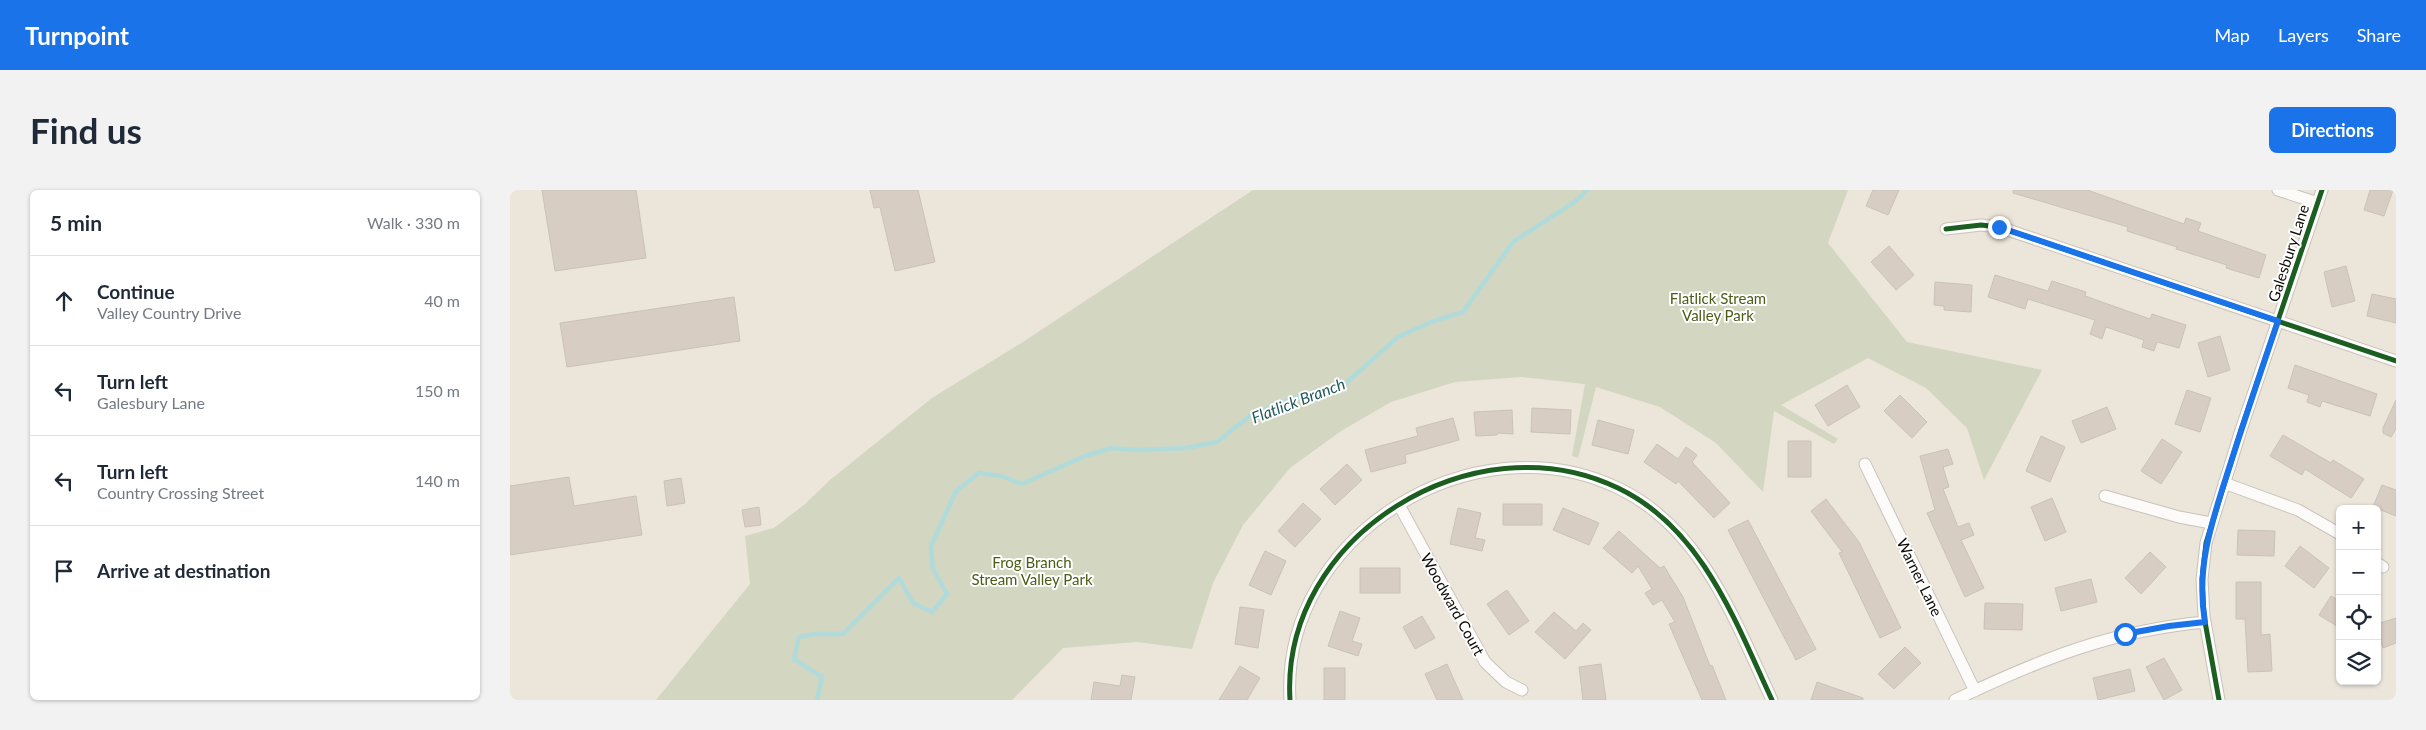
<!DOCTYPE html>
<meta charset="utf-8">
<style>
:root{--surface:#fff;--page:#f2f2f3;--text:#1f2937;--muted:#747a83;--line:#e0e1e3;--accent:#1a73e8}
body{margin:0;font-family:Lato,sans-serif;background:var(--page);color:var(--text)}
.controls{position:absolute;right:15px;bottom:15px;display:grid;overflow:hidden;border-radius:8px;box-shadow:0 1px 4px #0004}
.controls button{width:45px;height:45px;display:grid;place-items:center;padding:0;border:0;border-bottom:1px solid var(--line);background:var(--surface);color:var(--text);font:25px sans-serif}
.stop{position:absolute;width:15px;height:15px;margin:-11px;border:4px solid #1a73e8;border-radius:50%;background:#fff}
.stop.end{background:#1a73e8;border-color:#fff;box-shadow:0 1px 5px #0008}
.list{margin:0;padding:0;list-style:none}
h2{display:flex;justify-content:space-between;align-items:center;height:65px;margin:0;padding:0 20px;font-size:21px}
h2 small{font-size:16px;font-weight:400;color:var(--muted)}
.list li{display:grid;grid-template-columns:32px 1fr auto;gap:15px;align-items:center;box-sizing:border-box;height:90px;padding:0 20px;border-top:1px solid var(--line)}
.list b{display:block;font-size:19px;white-space:nowrap}
.list p{margin:0;font-size:16px;white-space:nowrap;color:var(--muted)}
.list em{font-size:16px;font-style:normal;color:var(--muted)}
.icon{flex:none;width:28px;height:28px;fill:none;stroke:currentColor;stroke-width:2;stroke-linecap:round;stroke-linejoin:round}
.map{position:relative;flex:none;width:1886px;height:510px;overflow:hidden;border-radius:8px}
header{display:flex;align-items:center;gap:30px;box-sizing:border-box;height:70px;padding:0 25px;background:var(--accent);color:#fff}
header strong{font-size:24px}
nav{display:flex;gap:28px;margin-inline-start:auto;font-size:18px}
.intro{display:flex;align-items:center;justify-content:space-between;box-sizing:border-box;height:120px;padding:0 30px}
h1{margin:0;font-size:35px}
.button{padding:12px 22px;border-radius:8px;background:var(--accent);color:#fff;font-size:18px;font-weight:700}
main{display:flex;gap:30px;padding:0 30px}
aside{flex:1;background:var(--surface);border-radius:8px;box-shadow:0 1px 4px #0004}
.map>svg:first-child{display:block}
.green{fill:#d3d6c0}
.lines{fill:none;stroke-linecap:round;stroke-linejoin:round}
.stream{stroke:#b1dbdb;stroke-width:4.5}
.building{fill:#d8cdc2;stroke:#c8c2bb}
.minor-casing{stroke:#c8c3bb;stroke-width:13}
.minor{stroke:#fcfbf9;stroke-width:11}
.cycleway-casing{stroke:#fff;stroke-width:8}
.cycleway{stroke:#1b5e20;stroke-width:5}
.route{stroke:#1a73e8;stroke-width:6}
.labels{text-anchor:middle;dominant-baseline:central;stroke-width:4;stroke-linejoin:round;paint-order:stroke}
.street-label{font-size:15px;fill:#0e0b05;stroke:#fff}
.park-label{font-size:15px;fill:#4c5c17;stroke:#fff}
.water-label{font-size:16px;font-style:italic;fill:#22585b;stroke:#fff}
</style>
<header>
<strong>Turnpoint</strong>
<nav><a>Map</a><a>Layers</a><a>Share</a></nav>
</header>
<div class="intro"><h1>Find us</h1><a class="button">Directions</a></div>
<main>
<aside>
<h2>5 min<small>Walk · 330 m</small></h2>
<ul class="list">
<li><svg class="icon" aria-label="ahead" viewBox="0 0 24 24"><path d="M12 20V5M6 11l6-6 6 6"/></svg><div><b>Continue</b><p>Valley Country Drive</p></div><em>40 m</em></li>
<li><svg class="icon" aria-label="left" viewBox="0 0 24 24"><path d="M17 20v-9H6M10 6l-5 5 5 5"/></svg><div><b>Turn left</b><p>Galesbury Lane</p></div><em>150 m</em></li>
<li><svg class="icon" aria-label="left" viewBox="0 0 24 24"><path d="M17 20v-9H6M10 6l-5 5 5 5"/></svg><div><b>Turn left</b><p>Country Crossing Street</p></div><em>140 m</em></li>
<li><svg class="icon" aria-label="arrive" viewBox="0 0 24 24"><path d="M6 21V4h12l-3 4 3 4H6"/></svg><div><b>Arrive at destination</b></div></li>
</ul>
</aside>
<div class="map">
<svg width="1886" height="510" viewBox="0 0 1886 510">
<rect width="100%" height="100%" fill="#ebe5da"/>
<path class="green" d="M743,0H1338L1318,53L1397,152L1532,180L1474,290L1457,238L1416,198L1358,168L1271,215L1328,249L1324,254L1264,221L1253,302L1206,253L1150,217L1086,197L1068,268L1062,266L1075,194L1011,187L945,192L881,212L831,241L780,278L733,335L703,393L682,459L627,452L553,458L502,510H146L240,394L235,346L264,338L295,314L320,290L422,208L513,152Z"/>
<g class="lines">
<path class="stream" d="M307,510L312,487L284,469L289,447L305,444H333L389,388L403,413L422,422L437,404L423,379L421,356L446,301L469,283L491,286L512,294L575,266L602,258L625,260L676,258L707,252L741,225L786,207L836,193L888,147L921,132L953,122L1003,52L1066,11L1077,0"/>
</g>
<path class="building" d="M32,0H126L136,68L45,81Z
M360,0H408L425,72L385,81L370,17L364,18Z
M1363,0H1389L1378,25L1356,16Z
M1503,0H1577L1674,34L1676,28L1691,33L1688,41L1756,65L1749,88L1716,78L1717,75L1666,59L1667,57L1617,41L1618,37L1503,3Z
M1860,0H1883L1874,26L1854,20Z
M1379,56L1404,85L1386,100L1361,72Z
M1836,76L1845,111L1822,117L1814,82Z
M1485,85L1538,101L1542,91L1576,102L1575,106L1640,129L1642,124L1676,135L1669,158L1647,152L1644,161L1632,157L1634,150L1596,137L1592,149L1580,144L1585,130L1518,109L1515,119L1478,107Z
M1425,92L1462,95L1461,122L1434,120V116L1424,115Z
M1862,104L1886,109V133L1857,126Z
M224,107L230,151L57,177L50,133Z
M1710,146L1720,180L1698,187L1688,153Z
M1785,175L1867,204L1860,226L1812,211L1810,217L1797,212L1799,205L1778,198Z
M1337,195L1350,217L1318,236L1305,215Z
M1677,200L1701,208L1690,242L1665,234Z
M1390,205L1417,232L1402,248L1374,221Z
M1886,210V239L1881,247L1873,243V238Z
M1597,217L1606,239L1571,253L1562,231Z
M1022,218L1061,220L1060,244L1021,242Z
M1002,220L1003,244L988,243L987,245L966,246L964,222Z
M943,228L949,250L895,265L896,273L861,282L855,260L908,246L906,238Z
M1088,230L1124,240L1118,264L1082,255Z
M1773,245L1821,273L1823,270L1854,289L1841,308L1795,279L1792,285L1760,266Z
M1531,246L1555,257L1540,292L1516,281Z
M1652,249L1672,262L1651,294L1631,281Z
M1278,251H1301V287H1278Z
M1147,254L1168,269L1176,257L1187,265L1182,272L1220,313L1204,328L1168,291L1166,294L1134,272Z
M1438,259L1443,274L1433,277L1439,297L1433,299L1448,337L1459,333L1464,345L1451,350L1474,398L1455,407L1417,323L1425,320L1410,266Z
M837,274L852,290L825,315L810,299Z
M59,287L64,316L126,306L132,345L0,365V296Z
M171,288L175,313L157,316L154,291Z
M1872,295L1886,300V326L1863,317Z
M1542,308L1556,342L1535,351L1521,317Z
M1316,309L1349,352L1391,438L1370,448L1329,363L1332,362L1301,321Z
M793,313L811,329L785,357L768,341Z
M993,314H1032V335H993Z
M249,317L251,335L235,337L232,320Z
M948,318L971,323L965,348L975,350L972,361L940,354Z
M1053,318L1089,333L1079,355L1043,340Z
M1238,330L1306,459L1286,470L1218,340Z
M1728,340L1765,341L1764,366L1727,365Z
M1109,341L1150,378L1154,376L1173,407L1200,476L1202,475L1216,510H1192L1159,434L1165,432L1152,410L1143,415L1135,403L1142,399L1128,376L1122,383L1093,358Z
M1790,356L1819,378L1804,398L1775,376Z
M755,361L776,371L761,405L739,395Z
M1640,362L1656,377L1631,404L1615,388Z
M850,378H890V403H850Z
M1581,389L1587,412L1551,421L1545,398Z
M1726,392H1751V445L1760,444L1762,481L1738,482L1735,429H1726Z
M997,400L1019,431L999,445L977,414Z
M1821,406L1830,411V438L1809,425Z
M1475,413L1513,414L1512,440L1474,439Z
M730,417L754,420L748,458L725,454Z
M830,421L850,428L842,451L852,454L848,466L818,456Z
M1044,422L1066,441L1073,433L1081,440L1055,469L1025,442Z
M912,426L925,448L905,459L893,437Z
M1886,428V453L1873,458L1867,442V434Z
M1395,457L1411,473L1384,499L1368,484Z
M1654,468L1672,500L1654,510L1636,477Z
M937,474L953,510H927L915,484Z
M1091,474L1096,510H1073L1069,477Z
M730,476L750,488L737,510H709Z
M814,478H835V510H814Z
M1620,479L1625,501L1588,510L1583,488Z
M612,485L625,487L621,510H581L584,492L610,496Z
M1307,492L1353,508V510H1301Z"/>
<g class="lines">
<defs>
<path id="minor" d="M1768,0L1808,13
M1436,39L1471,35L1489,37L1886,171
M1355,274L1465,501
M1714,293L1788,320L1830,344
M1595,306L1669,327L1701,333
M889,315L975,472L996,492L1012,500
M1867,373L1873,377
M780,510C770,346 964,228 1108,298C1192,338 1225,431 1262,510
M1445,510C1531,469 1600,441 1695,432
M1709,510L1694,426L1692,389L1696,353L1731,240L1812,0"/>
</defs>
<use href="#minor" class="minor-casing"/>
<use href="#minor" class="minor"/>
<defs>
<path id="cycleway" d="M1436,39L1471,35L1489,37L1886,171
M780,510C770,346 964,228 1108,298C1192,338 1225,431 1262,510
M1709,510L1694,426L1692,389L1696,353L1731,240L1812,0"/>
</defs>
<use href="#cycleway" class="cycleway-casing"/>
<use href="#cycleway" class="cycleway"/>
</g>
<g class="lines">
<path class="route" d="M1489,37L1768,131C1752,178 1736,225 1721,272C1704,326 1685,374 1695,432L1659,436L1615,444"/>
</g>
<g class="labels">
<g class="street-label">
<text transform="translate(1778 63) rotate(-72)">Galesbury Lane</text>
<text transform="translate(1410 387) rotate(64)">Warner Lane</text>
<text transform="translate(943 414) rotate(61)">Woodward Court</text>
</g>
<g class="park-label">
<text x="1208" y="108">Flatlick Stream<tspan x="1208" dy="17">Valley Park</tspan></text>
<text x="522" y="372">Frog Branch<tspan x="522" dy="17">Stream Valley Park</tspan></text>
</g>
<g class="water-label">
<text transform="translate(788 210) rotate(-21)">Flatlick Branch</text>
</g>
</g>
</svg>
<div class="controls">
<button>+</button>
<button>−</button>
<button><svg class="icon" aria-label="locate" viewBox="0 0 24 24"><circle cx="12" cy="12" r="6"/><path d="M12 2v4M12 18v4M2 12h4M18 12h4"/></svg></button>
<button><svg class="icon" aria-label="layers" viewBox="0 0 24 24"><path d="M12 4l9 5-9 5-9-5zM3 14l9 5 9-5"/></svg></button>
</div>
<div class="stop" style="left:1615px;top:444px"></div>
<div class="stop end" style="left:1489px;top:37px"></div>
</div>
</main>
